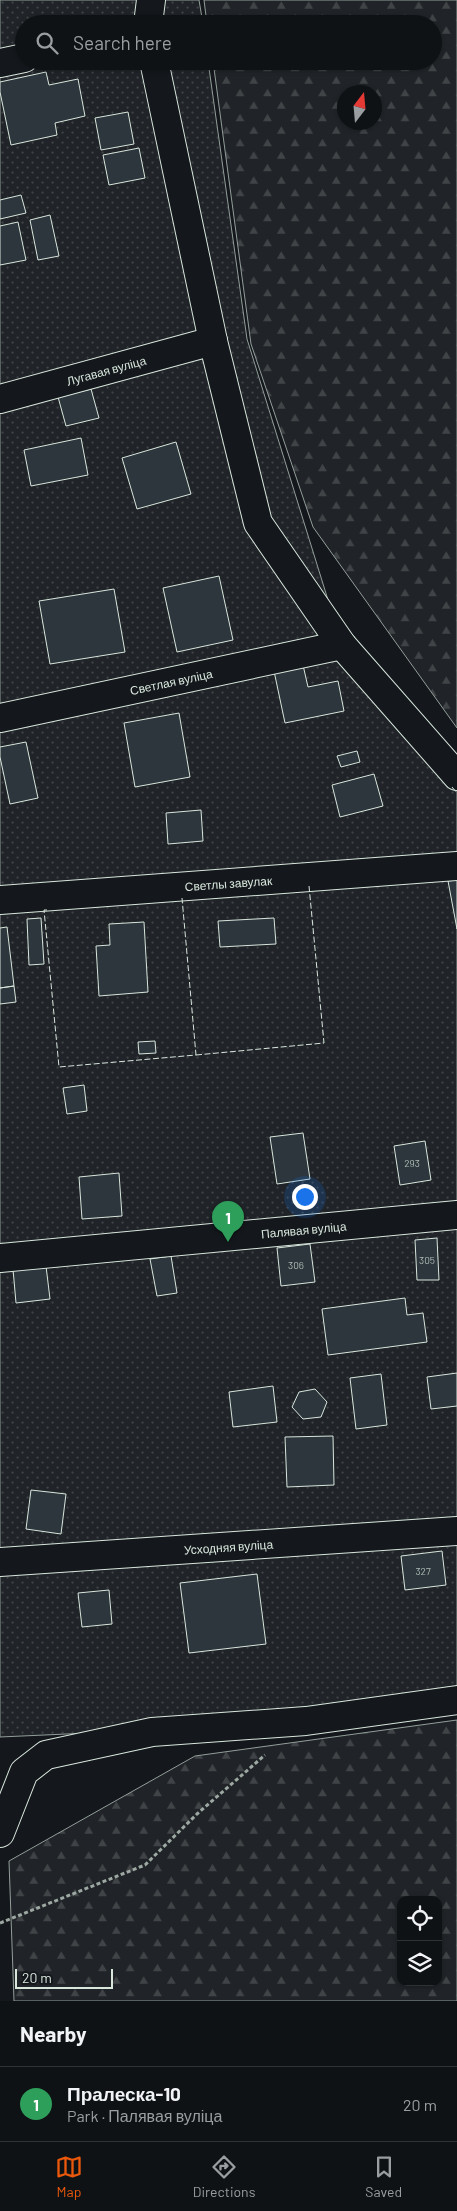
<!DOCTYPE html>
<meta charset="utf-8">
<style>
:root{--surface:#0f1215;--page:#181b1e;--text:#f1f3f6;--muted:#9b9ea0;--line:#2f3234;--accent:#ea580c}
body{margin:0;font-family:Barlow,sans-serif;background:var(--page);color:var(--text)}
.controls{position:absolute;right:15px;bottom:15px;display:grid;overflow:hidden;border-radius:10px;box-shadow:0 1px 4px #0004}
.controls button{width:45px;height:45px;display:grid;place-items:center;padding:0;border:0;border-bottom:1px solid var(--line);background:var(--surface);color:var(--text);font:25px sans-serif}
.compass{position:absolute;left:337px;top:85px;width:45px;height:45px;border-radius:50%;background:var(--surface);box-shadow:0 1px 4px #0004;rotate:16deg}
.scale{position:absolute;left:15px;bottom:12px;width:98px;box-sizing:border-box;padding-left:5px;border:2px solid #d8e6dc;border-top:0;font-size:14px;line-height:18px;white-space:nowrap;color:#d8e6dc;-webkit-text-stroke:4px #14181c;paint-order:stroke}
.you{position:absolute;left:304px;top:1196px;width:18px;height:18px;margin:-12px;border:4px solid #fff;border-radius:50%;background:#1a73e8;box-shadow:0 0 0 8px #1a73e833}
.badge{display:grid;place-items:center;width:32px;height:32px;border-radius:50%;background:var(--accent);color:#fff;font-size:16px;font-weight:700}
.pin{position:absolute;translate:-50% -41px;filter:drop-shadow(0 1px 2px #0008)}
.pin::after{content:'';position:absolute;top:26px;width:18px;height:15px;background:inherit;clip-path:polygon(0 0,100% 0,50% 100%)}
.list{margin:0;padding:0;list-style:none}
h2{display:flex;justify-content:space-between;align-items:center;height:65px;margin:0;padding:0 20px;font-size:21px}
h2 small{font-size:16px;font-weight:400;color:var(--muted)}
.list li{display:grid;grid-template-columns:32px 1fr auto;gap:15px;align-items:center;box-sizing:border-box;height:75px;padding:0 20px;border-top:1px solid var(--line)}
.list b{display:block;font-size:19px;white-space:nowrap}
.list p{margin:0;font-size:16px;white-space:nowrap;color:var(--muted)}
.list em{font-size:16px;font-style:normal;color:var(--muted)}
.icon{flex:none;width:28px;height:28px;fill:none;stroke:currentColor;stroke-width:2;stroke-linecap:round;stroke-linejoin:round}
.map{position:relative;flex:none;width:457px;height:2001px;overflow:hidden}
.search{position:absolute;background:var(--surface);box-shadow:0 1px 4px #0004;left:15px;right:15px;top:15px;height:55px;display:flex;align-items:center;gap:12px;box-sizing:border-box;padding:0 18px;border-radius:28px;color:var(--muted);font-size:19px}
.sheet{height:140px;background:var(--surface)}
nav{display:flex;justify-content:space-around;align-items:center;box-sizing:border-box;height:70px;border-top:1px solid var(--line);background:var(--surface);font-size:14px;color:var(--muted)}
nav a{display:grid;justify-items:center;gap:2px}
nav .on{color:var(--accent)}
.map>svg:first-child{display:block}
.forest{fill:url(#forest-firs);stroke:#939e99;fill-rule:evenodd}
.garden{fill:url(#garden-dots);stroke:#939e99}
.building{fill:#2c363c;stroke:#d8e6dc}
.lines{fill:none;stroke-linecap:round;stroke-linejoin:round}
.minor-casing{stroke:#d8e6dc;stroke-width:30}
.path{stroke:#9da8a2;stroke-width:3;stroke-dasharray:4 2.5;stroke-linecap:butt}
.minor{stroke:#14181c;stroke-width:28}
.fence{stroke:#d8e6dc;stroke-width:1;stroke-dasharray:6 2.5;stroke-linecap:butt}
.labels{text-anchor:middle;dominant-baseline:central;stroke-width:4;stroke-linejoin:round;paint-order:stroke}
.number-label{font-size:10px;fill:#adbab4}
.street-label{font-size:12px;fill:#d8e6dc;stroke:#14181c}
</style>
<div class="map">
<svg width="457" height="2001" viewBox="0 0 457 2001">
<defs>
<pattern id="forest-firs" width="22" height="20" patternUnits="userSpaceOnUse" patternTransform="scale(1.25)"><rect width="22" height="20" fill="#202428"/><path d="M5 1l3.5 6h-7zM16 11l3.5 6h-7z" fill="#404447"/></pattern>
<pattern id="garden-dots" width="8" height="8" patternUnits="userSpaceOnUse" patternTransform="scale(1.25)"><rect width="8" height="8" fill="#202428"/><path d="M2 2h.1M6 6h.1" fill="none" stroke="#404447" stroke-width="1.8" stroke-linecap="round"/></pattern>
</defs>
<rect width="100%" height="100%" fill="#14181c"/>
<path class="forest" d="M204,0H457V728L313,527L251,344L213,61H433V24H207ZM344,92H374V122H344Z
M457,1720V2001H14L9,1861L195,1756ZM401,1900H438V1982H401Z"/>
<path class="garden" d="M0,0H199L203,24H24V61H208L247,339L342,645L457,786V1698L155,1730L0,1737Z"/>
<path class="building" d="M46,72L49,85L78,79L85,116L55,123L57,135L11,145L0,92V82Z
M128,112L134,144L101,150L95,118Z
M139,148L145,178L109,185L103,155Z
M21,195L26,213L0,219V200Z
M50,215L59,256L38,260L30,220Z
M18,222L26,260L0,265V226Z
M91,389L99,418L66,426L58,397Z
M81,438L88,475L31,486L24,450Z
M176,442L191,494L137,509L122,458Z
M219,576L233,640L177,652L163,588Z
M114,589L125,652L50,664L39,601Z
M303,665L308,687L338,681L344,711L285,723L274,671Z
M179,713L190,777L135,787L124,723Z
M26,742L38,798L10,804L0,757V747Z
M357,751L360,762L341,767L337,756Z
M374,774L383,806L340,817L332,785Z
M201,810L203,841L168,844L166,813Z
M457,880V929L448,881Z
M41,918L44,964L29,965L27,919Z
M274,918L276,944L220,947L218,921Z
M144,922L148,992L99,996L96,946L110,945L109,924Z
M7,927L14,986L0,988V928Z
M14,986L16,1002L0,1004V988Z
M155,1041L156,1053L139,1054L138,1042Z
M84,1085L87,1111L67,1114L63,1088Z
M303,1133L310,1179L277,1184L270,1137Z
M425,1141L431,1180L400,1185L394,1146Z
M119,1173L122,1216L82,1219L79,1177Z
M437,1238L439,1280H417L415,1240Z
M310,1244L315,1282L281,1286L277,1248Z
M171,1256L177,1293L157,1296L150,1259Z
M46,1266L50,1299L16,1303L13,1269Z
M405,1298L407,1315L423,1313L427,1342L328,1355L322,1309Z
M457,1373V1406L431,1409L427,1377Z
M381,1374L387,1425L356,1429L350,1378Z
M273,1386L277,1422L233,1427L229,1392Z
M315,1389L327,1402L321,1417L303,1419L292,1407L299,1392Z
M333,1436L334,1485L287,1487L285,1437Z
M31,1490L66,1494L61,1534L26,1529Z
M442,1551L446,1585L405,1590L401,1556Z
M257,1574L266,1644L189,1653L180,1583Z
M109,1590L112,1624L82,1627L78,1593Z"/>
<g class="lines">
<defs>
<g id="minor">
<path d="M148,24L151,0"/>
<path d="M154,61L213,341L258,523L342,645L457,776"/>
<path d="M0,63L24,58"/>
<path id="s1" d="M0,399L213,341"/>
<path id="s2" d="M0,718L342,645"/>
<path id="s3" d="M0,900L457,866"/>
<path id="s4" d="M0,1258L457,1215"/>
<path id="s5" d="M0,1562L457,1531"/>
<path d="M0,1833L24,1772L46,1755L152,1732L306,1721L457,1700"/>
</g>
</defs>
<use href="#minor" class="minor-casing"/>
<path class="path" d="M0,1923L145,1865L197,1814L265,1755"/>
<use href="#minor" class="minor"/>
<path class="fence" d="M452,787L457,793
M47,910H44L59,1067L196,1055L182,898
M196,1055L324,1043L309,886"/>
</g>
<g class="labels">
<g class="number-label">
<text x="412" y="1163">293</text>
<text x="427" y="1260">305</text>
<text x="296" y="1265">306</text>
<text x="423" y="1571">327</text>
</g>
<g class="street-label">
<text stroke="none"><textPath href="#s1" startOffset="110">Лугавая вуліца</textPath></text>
<text stroke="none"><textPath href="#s2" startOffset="175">Светлая вуліца</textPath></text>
<text stroke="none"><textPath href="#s3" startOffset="229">Светлы завулак</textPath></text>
<text stroke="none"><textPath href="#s4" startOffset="305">Палявая вуліца</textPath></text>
<text stroke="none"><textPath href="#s5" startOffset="229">Усходняя вуліца</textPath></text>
</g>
</g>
</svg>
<div class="controls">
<button><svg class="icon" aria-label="locate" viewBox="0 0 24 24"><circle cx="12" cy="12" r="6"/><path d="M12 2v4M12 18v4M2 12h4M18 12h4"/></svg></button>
<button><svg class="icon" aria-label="layers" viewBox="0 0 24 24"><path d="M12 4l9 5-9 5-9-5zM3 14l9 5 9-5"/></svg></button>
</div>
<svg class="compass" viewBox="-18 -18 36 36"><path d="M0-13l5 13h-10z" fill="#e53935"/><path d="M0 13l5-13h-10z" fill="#9b9ea0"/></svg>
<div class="scale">20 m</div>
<div class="you"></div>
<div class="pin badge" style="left:228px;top:1242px;background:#2e9e5b">1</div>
<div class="search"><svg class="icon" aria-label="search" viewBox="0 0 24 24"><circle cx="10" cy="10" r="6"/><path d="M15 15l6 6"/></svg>Search here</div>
</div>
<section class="sheet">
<h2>Nearby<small></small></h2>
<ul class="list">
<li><span class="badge" style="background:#2e9e5b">1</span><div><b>Пралеска-10</b><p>Park · Палявая вуліца</p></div><em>20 m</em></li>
</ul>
</section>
<nav>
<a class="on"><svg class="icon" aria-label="map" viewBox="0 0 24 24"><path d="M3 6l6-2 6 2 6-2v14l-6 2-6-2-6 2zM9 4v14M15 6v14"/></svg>Map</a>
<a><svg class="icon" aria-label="directions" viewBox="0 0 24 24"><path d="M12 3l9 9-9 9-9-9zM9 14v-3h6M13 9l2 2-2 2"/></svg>Directions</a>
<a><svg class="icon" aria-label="saved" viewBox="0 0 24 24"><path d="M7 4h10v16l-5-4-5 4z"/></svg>Saved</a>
</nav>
